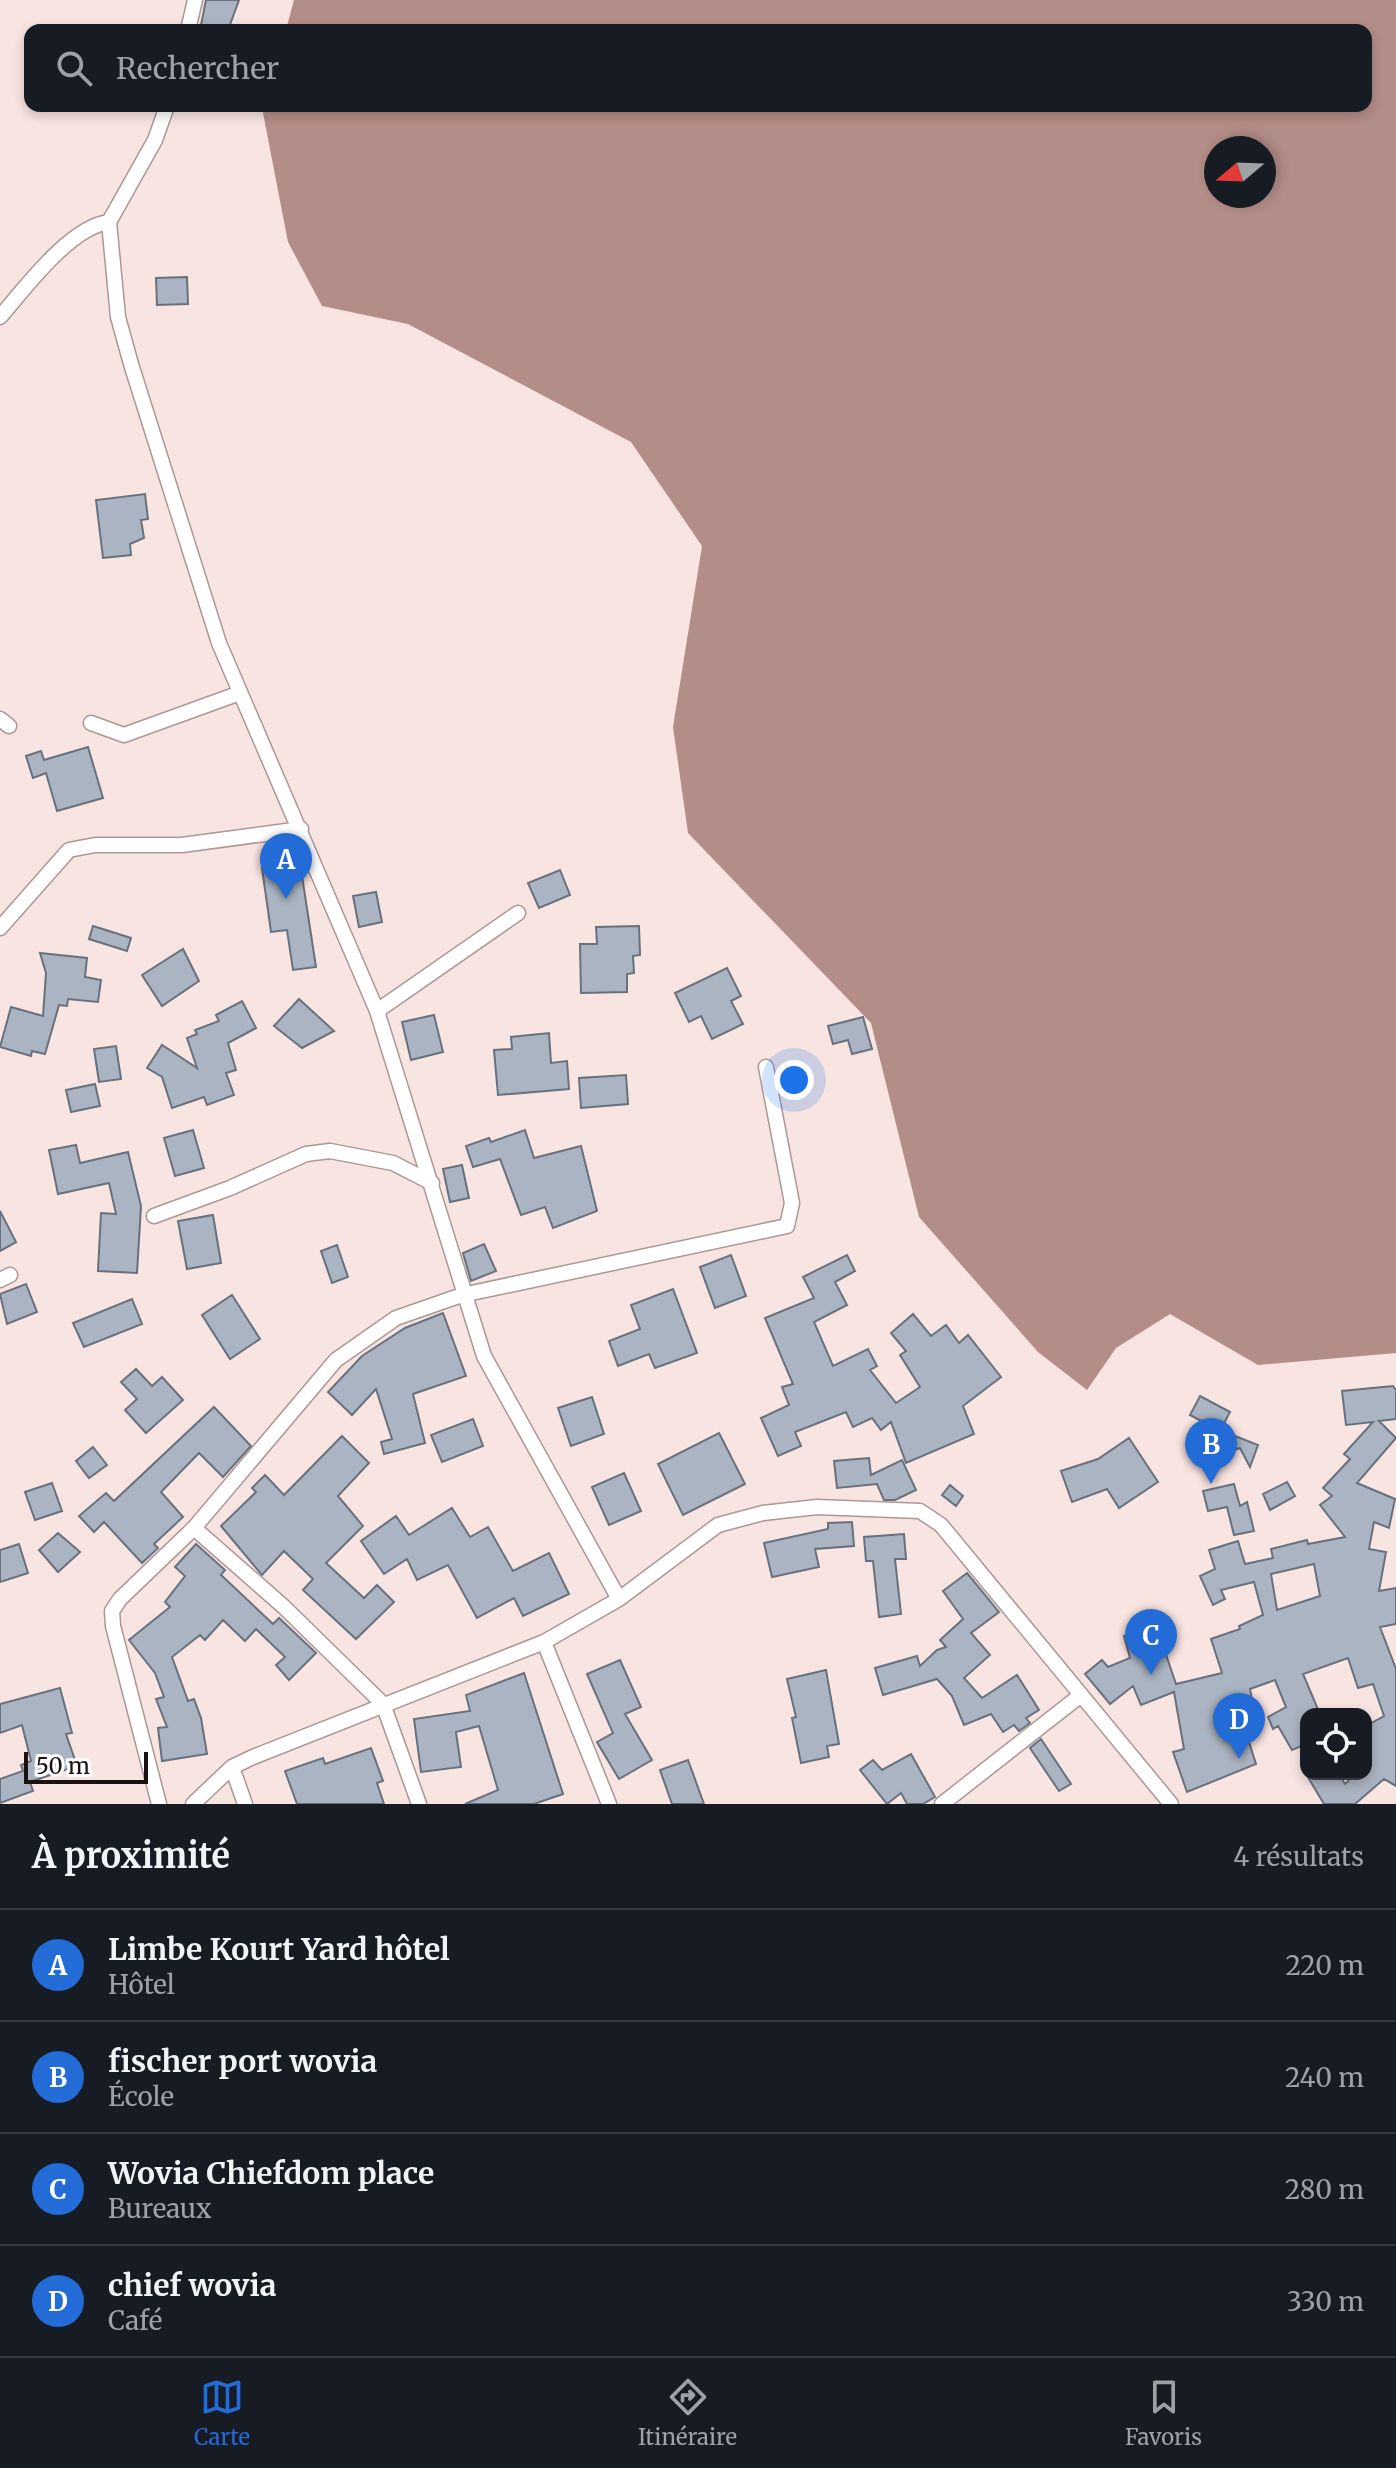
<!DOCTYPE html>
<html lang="fr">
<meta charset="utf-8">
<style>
:root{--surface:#171b24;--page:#20242c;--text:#f1f3f6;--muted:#9ea1a6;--line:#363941;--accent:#236bd6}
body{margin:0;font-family:Merriweather,serif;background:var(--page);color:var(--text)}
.controls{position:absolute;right:24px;bottom:24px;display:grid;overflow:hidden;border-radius:16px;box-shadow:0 4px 12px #0003}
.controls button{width:72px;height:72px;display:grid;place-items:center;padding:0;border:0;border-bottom:2px solid var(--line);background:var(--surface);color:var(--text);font:40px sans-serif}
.compass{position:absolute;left:1204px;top:136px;width:72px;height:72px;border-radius:50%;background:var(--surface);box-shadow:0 4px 12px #0003;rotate:251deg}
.scale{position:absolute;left:24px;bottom:20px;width:124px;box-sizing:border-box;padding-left:8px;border:4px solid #191211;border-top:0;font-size:22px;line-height:28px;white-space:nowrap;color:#191211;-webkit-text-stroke:6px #fff;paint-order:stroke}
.you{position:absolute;left:794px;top:1080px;width:28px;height:28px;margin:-20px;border:6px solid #fff;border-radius:50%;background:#1a73e8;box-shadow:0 0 0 12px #1a73e833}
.badge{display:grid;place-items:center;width:52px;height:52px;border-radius:50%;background:var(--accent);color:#fff;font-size:26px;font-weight:700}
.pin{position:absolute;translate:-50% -66px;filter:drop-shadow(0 2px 4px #0008)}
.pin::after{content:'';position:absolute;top:42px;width:28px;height:24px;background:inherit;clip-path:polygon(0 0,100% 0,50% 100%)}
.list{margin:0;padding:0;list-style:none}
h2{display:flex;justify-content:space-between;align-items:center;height:104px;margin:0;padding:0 32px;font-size:34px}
h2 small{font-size:26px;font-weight:400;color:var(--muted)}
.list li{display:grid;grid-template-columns:52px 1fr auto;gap:24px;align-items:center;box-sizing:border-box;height:112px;padding:0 32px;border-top:2px solid var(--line)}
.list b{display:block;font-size:30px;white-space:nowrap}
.list p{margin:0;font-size:26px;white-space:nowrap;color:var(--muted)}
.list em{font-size:26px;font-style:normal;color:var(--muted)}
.icon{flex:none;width:44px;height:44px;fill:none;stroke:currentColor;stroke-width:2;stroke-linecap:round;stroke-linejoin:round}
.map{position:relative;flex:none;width:1396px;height:1804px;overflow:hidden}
.search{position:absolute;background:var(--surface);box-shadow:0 4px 12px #0003;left:24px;right:24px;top:24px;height:88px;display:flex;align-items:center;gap:20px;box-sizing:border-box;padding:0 28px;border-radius:16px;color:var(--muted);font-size:30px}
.sheet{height:552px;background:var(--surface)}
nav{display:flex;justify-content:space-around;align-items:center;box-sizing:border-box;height:112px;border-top:2px solid var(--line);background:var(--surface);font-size:22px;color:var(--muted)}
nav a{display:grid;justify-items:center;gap:4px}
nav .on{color:var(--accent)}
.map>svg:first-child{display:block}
.water{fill:#b38d88;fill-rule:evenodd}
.building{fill:#abb4c2;stroke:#68717d;stroke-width:2;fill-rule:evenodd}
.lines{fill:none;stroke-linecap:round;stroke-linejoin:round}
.street-casing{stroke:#ab9896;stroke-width:17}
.street{stroke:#fff;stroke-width:14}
</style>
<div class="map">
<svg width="1396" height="1804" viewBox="0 0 1396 1804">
<rect width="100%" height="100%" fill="#f8e4e1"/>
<path class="water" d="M294,0H1396V1353L1258,1365L1170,1314L1116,1348L1087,1390L1038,1352L919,1217L871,1023L688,833L673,727L702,546L631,442L408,324L322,306L288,242L263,113L265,106H1366V30H286ZM1216,148H1264V196H1216Z"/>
<path class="building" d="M206,0H239L228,30H200Z
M187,277L188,304L157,305L156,278Z
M145,494L148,519L141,520L144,538L130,544L131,555L103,558L96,500Z
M88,747L103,798L57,811L46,773L33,778L26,756L41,751L44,760Z
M300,863L316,967L293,970L287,930L271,932L262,868Z
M560,870L570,895L539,908L528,883Z
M376,892L382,922L359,927L353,896Z
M93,926L131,938L127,951L89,939Z
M639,926L640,955L633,956L634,973L627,974V992L581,993L580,944H597L596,927Z
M183,949L199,981L162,1006L142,975Z
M40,953L87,958L85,977L101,980L98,1002L68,999L67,1006L59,1005L45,1054L32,1051L31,1056L0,1047L11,1007L43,1016L46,973Z
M727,968L741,996L731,1001L743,1024L712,1039L701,1016L689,1022L675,993Z
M299,999L334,1031L302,1048L274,1026Z
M242,1001L256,1028L228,1043L236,1070L226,1073L234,1095L207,1105L204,1097L172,1108L162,1077L147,1068L162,1045L197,1068L187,1038L197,1034L195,1030L219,1021L216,1015Z
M434,1015L443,1052L411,1060L402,1022Z
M863,1017L872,1049L852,1054L848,1040L833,1044L828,1026Z
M549,1033L551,1063L567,1061L569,1089L498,1095L494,1050L512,1049L511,1037Z
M116,1046L121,1079L99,1082L94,1049Z
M626,1075L628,1104L581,1108L579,1078Z
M95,1084L100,1106L71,1112L66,1090Z
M193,1130L204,1168L175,1176L164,1138Z
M525,1130L534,1158L581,1146L597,1211L553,1228L545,1207L521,1215L500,1159L473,1167L466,1146L489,1138L491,1142Z
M76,1145L80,1163L128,1152L141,1206L137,1273L98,1271L101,1213L116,1214L109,1183L58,1194L49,1150Z
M462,1165L469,1198L450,1202L443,1169Z
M0,1211L16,1242L0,1251Z
M213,1215L221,1263L187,1269L178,1221Z
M484,1244L496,1271L471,1281L463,1253Z
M337,1245L348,1277L332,1283L321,1251Z
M731,1255L746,1296L715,1308L700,1267Z
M847,1255L855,1271L835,1282L847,1305L814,1322L833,1366L868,1349L877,1366L870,1370L896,1403L920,1387L900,1355L906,1351L891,1333L913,1314L931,1336L946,1325L959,1343L968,1335L1001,1377L963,1406L974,1434L906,1463L891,1422L881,1430L872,1418L853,1427L846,1412L795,1432L801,1446L778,1456L761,1418L789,1405L782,1387L793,1384L765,1318L814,1298L803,1277Z
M26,1284L37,1312L7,1324L0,1294Z
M673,1289L697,1353L655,1368L649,1354L618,1366L609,1341L640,1329L631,1305Z
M232,1295L260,1339L230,1359L202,1315Z
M132,1299L142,1324L84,1347L73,1323Z
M443,1313L466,1376L413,1394L425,1443L384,1454L381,1442L392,1439L376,1389L352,1415L328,1392L362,1356L405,1328Z
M136,1369L152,1386L162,1377L183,1400L146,1433L125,1410L137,1399L121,1382Z
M1393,1386L1396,1390V1419L1379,1421L1396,1438L1357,1483L1395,1499L1389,1528L1374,1522L1369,1549L1386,1552L1379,1591L1396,1588V1624L1380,1627L1396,1669V1786L1384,1779L1355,1804H1324L1306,1774H1339L1345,1784L1356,1774H1366V1726L1384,1716L1373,1684L1358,1688L1348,1658L1303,1674L1320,1714H1306V1744L1292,1750L1278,1726L1273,1729L1268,1717L1286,1707L1275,1680L1250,1689L1258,1733L1248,1739L1256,1764L1187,1792L1173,1752L1184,1749L1174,1692L1141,1705L1133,1686L1110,1704L1085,1674L1102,1660L1108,1667L1130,1658L1124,1636L1157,1628L1176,1684L1222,1673L1211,1639L1240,1629L1239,1626L1263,1615L1254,1582L1221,1590L1225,1599L1213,1605L1200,1576L1215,1569L1209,1550L1238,1541L1245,1564L1273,1558L1271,1549L1307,1540L1308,1544L1345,1537L1320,1505L1332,1496L1323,1488L1350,1459L1344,1454L1373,1422L1346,1425L1342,1391ZM1314,1564L1320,1596L1277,1610L1271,1574Z
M1200,1396L1230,1412L1220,1431L1190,1415Z
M592,1397L604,1434L571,1446L558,1408Z
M214,1407L251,1446L223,1477L199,1453L161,1492L183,1517L154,1544L158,1548L142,1563L104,1522L94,1532L79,1516L106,1493L114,1501Z
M473,1419L483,1446L442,1462L431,1435Z
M719,1433L745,1484L683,1515L658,1464Z
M1230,1434L1258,1445L1250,1467L1240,1448L1222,1454Z
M342,1436L369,1463L338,1496L363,1526L326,1563L364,1598L377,1585L394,1602L356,1639L303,1590L313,1579L284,1551L262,1575L221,1526L256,1492L252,1488L265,1475L284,1495Z
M1129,1438L1158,1482L1119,1508L1107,1489L1072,1502L1061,1471L1098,1459Z
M93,1447L107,1465L89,1478L76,1461Z
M869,1458L871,1475L902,1460L916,1490L895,1500H884L877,1484L837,1488L834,1461Z
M624,1473L641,1511L609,1525L592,1487Z
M1287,1482L1295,1496L1270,1510L1263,1494Z
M52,1483L62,1511L35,1520L25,1492Z
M1234,1484L1240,1506L1247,1502L1254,1531L1234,1535L1227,1507L1208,1511L1203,1491Z
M950,1485L963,1496L956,1506L942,1495Z
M452,1508L470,1537L488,1527L513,1571L549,1553L569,1594L523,1616L514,1598L477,1618L448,1565L417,1580L407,1559L384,1574L361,1541L396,1516L409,1535Z
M852,1522L854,1546L815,1549L819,1567L772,1577L764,1543L828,1529V1523Z
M58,1533L80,1552L58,1572L39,1550Z
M904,1534L906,1559H895L901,1614L879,1617L873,1561H866L864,1537Z
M19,1544L28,1573L0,1582V1550Z
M196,1544L225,1570L221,1575L273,1624L279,1618L316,1653L289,1680L276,1665L285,1657L256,1629L245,1641L223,1620L205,1640L200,1635L172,1657L188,1701L194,1699L201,1718L207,1754L162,1761L158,1728L167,1727L156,1699L164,1697L155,1673L129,1640L170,1607L165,1602L185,1576L175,1567Z
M967,1573L999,1612L971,1633L990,1655L964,1678L982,1698L1017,1675L1039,1710L1026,1718L1030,1723L1019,1731L1014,1725L1003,1732L991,1714L964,1725L952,1696L937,1679L883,1695L875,1668L917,1656L920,1666L937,1650L946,1647L940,1640L963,1619L943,1591Z
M620,1660L641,1707L625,1714L652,1760L619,1779L597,1742L613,1733L587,1674Z
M826,1670L839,1744L827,1746L829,1757L801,1763L792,1718L796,1717L787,1679Z
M524,1673L563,1794L534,1804H465L498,1790L479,1726L456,1732L461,1767L421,1772L414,1719L470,1711L466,1695Z
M60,1688L72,1733L66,1734L77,1766L30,1782L33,1791L0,1803V1779L23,1771L21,1765L31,1761L22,1725L0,1733V1704Z
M1041,1739L1071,1784L1059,1791L1030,1748Z
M371,1748L383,1781L377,1783L384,1804H297L285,1771L323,1758L325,1764Z
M911,1754L935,1797L923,1804H907L901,1793L887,1804L860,1770L873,1760L882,1770Z
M688,1760L704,1804H672L660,1770Z"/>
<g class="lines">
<defs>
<path id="street" d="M188,30L195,0
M167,106L155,140L109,222L118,317L131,364L219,643L377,1011L484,1356L619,1599
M0,317C25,288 70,227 109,222
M0,719L9,726
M91,723L124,735L240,693
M0,928L69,850L95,845H182L301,829
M377,1011L518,913
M154,1216L230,1188L306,1154L330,1151L393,1163L432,1183
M0,1280L10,1275
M194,1528L284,1607L383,1704L419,1804
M544,1642L609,1804
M232,1767L245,1804
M159,1804L113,1626L112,1611L120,1599L194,1528L336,1360L396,1318L462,1295L787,1226L792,1203L766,1067
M193,1804L232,1767L253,1757L544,1642L619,1599L718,1525L763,1513L817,1507L920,1511L941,1525L1171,1804
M942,1804L1081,1695"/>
</defs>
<use href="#street" class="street-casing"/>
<use href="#street" class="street"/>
</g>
</svg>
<div class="controls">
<button><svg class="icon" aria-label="locate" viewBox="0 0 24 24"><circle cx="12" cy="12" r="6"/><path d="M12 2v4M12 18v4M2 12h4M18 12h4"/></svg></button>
</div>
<svg class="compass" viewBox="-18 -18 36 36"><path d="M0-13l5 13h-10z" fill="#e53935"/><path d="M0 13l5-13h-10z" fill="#9ea1a6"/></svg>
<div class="scale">50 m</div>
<div class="you"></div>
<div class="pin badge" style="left:286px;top:899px">A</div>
<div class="pin badge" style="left:1211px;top:1484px">B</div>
<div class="pin badge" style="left:1151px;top:1675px">C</div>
<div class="pin badge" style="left:1239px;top:1759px">D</div>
<div class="search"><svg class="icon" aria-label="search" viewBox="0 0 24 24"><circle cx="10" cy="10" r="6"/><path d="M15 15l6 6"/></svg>Rechercher</div>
</div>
<section class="sheet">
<h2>À proximité<small>4 résultats</small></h2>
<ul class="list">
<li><span class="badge">A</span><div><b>Limbe Kourt Yard hôtel</b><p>Hôtel</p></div><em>220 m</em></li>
<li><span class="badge">B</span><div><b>fischer port wovia</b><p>École</p></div><em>240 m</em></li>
<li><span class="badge">C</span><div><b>Wovia Chiefdom place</b><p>Bureaux</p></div><em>280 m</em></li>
<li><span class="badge">D</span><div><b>chief wovia</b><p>Café</p></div><em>330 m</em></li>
</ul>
</section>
<nav>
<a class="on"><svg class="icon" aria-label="map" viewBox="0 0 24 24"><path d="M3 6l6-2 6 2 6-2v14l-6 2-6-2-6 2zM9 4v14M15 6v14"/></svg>Carte</a>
<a><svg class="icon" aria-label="directions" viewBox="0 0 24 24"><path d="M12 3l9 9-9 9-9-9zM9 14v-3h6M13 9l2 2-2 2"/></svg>Itinéraire</a>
<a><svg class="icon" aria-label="saved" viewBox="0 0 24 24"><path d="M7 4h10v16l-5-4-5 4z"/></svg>Favoris</a>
</nav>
